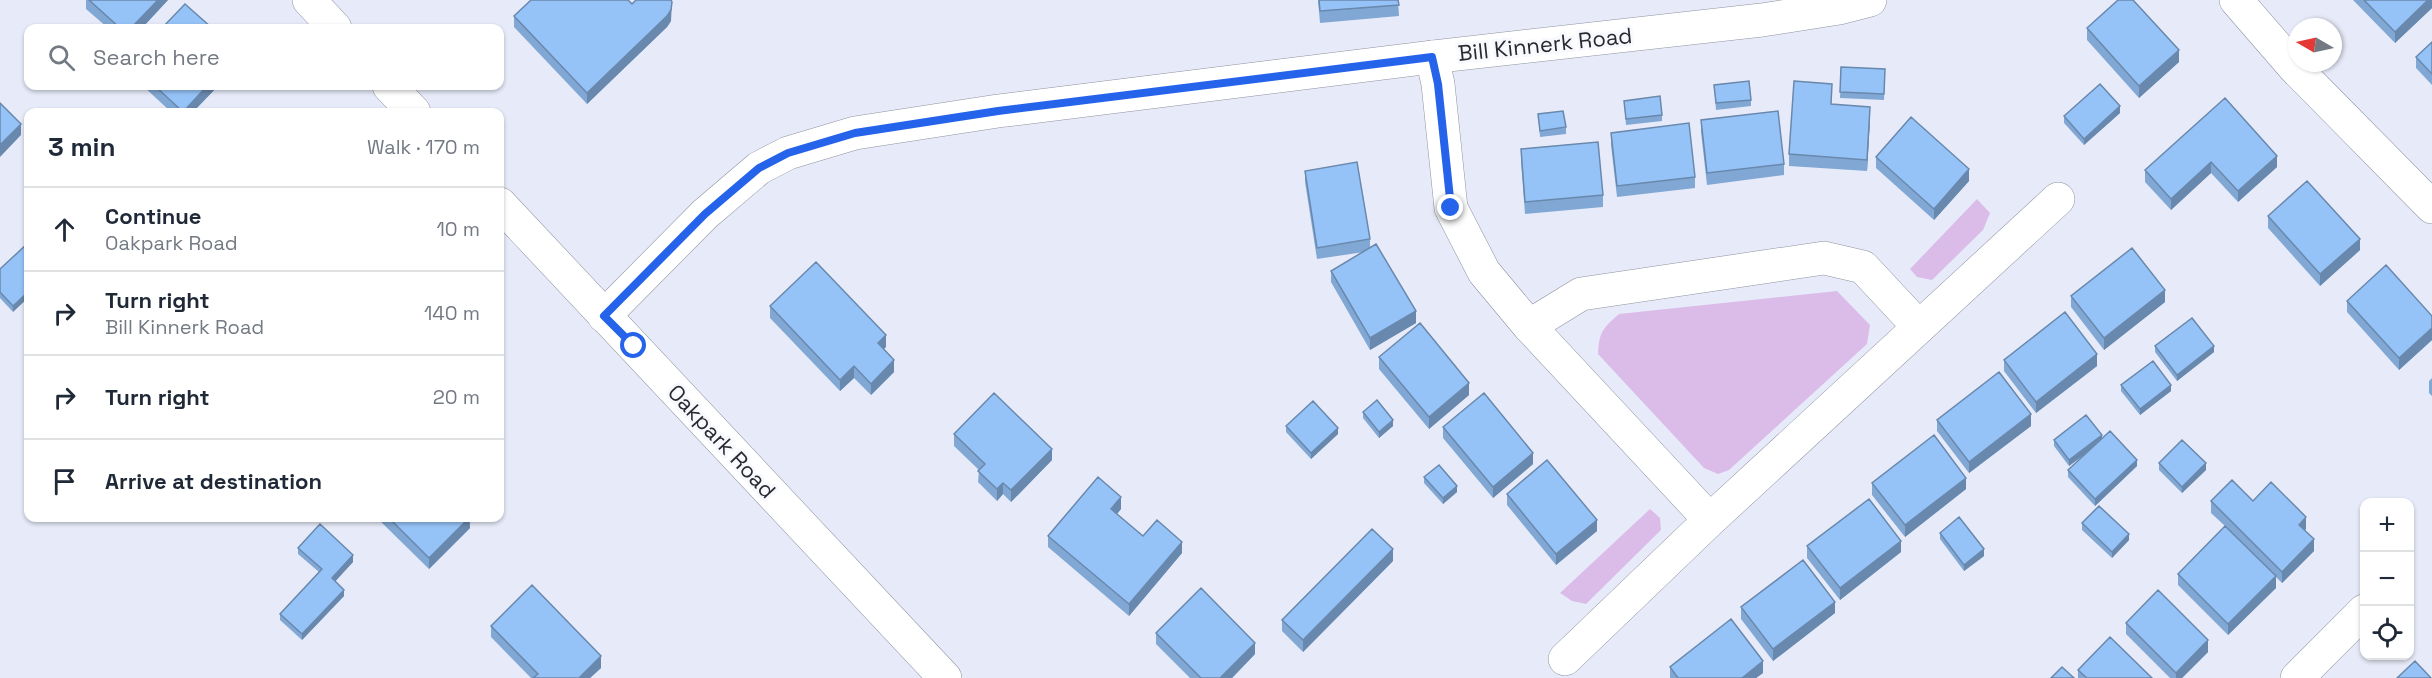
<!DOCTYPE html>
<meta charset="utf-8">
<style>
:root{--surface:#fff;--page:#f6f6f7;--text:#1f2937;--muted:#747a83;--line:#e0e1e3}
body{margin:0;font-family:"Space Grotesk",sans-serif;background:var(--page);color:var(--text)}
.controls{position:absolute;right:18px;bottom:18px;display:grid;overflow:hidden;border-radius:12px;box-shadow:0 2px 4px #0004}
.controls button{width:54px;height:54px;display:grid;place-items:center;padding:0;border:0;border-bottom:2px solid var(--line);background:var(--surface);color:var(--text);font:30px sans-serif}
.compass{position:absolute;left:2288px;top:18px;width:54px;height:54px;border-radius:50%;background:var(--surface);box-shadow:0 2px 4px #0004;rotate:279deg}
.stop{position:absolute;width:18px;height:18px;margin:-14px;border:4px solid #2563eb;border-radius:50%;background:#fff}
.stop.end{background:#2563eb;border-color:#fff;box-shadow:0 2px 6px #0008}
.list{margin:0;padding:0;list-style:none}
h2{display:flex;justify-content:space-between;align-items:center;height:78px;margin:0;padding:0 24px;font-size:26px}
h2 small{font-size:20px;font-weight:400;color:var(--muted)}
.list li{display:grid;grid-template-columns:39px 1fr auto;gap:18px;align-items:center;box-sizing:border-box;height:84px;padding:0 24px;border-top:2px solid var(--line)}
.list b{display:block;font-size:22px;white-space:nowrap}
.list p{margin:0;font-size:20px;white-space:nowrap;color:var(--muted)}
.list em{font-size:20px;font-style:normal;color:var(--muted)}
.icon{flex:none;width:33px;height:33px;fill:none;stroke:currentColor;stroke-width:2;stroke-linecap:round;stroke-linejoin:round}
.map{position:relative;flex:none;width:2432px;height:678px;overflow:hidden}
.search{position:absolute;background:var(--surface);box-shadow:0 2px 4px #0004;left:24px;top:24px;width:480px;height:66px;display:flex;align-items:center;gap:15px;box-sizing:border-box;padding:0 21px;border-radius:12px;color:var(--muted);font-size:22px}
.panel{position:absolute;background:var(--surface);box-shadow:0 2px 4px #0004;left:24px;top:108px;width:480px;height:414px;border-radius:12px}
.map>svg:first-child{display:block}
.green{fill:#dbbce9}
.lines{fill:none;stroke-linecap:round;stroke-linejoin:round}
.street-casing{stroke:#8f93a0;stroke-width:34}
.secondary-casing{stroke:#8f93a0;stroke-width:34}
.street{stroke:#fff;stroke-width:33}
.secondary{stroke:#fff;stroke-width:33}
.wall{fill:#81a8d4}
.shaded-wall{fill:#6988ad}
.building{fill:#96c3f7;stroke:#6988ad;stroke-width:1.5}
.route{stroke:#2563eb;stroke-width:8}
.labels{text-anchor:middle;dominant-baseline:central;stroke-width:6;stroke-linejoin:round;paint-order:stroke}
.street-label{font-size:22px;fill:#292a30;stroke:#f7f9fe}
</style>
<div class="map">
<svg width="2432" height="678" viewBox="0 0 2432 678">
<rect width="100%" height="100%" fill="#e7ebf9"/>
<path class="green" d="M1977,199L1990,213L1983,230L1932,280L1917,277L1910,269Z
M1837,291L1870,325L1867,344L1729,470L1718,474L1704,468L1598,354C1599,332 1603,328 1619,314Z
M1650,509L1660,518L1661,530L1586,604L1572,601L1560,593Z"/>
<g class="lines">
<defs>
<path id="street" d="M2236,0L2294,67L2432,207
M1432,57L1438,84L1451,208L1484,272L1529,326L1710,520
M1529,326L1581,294L1824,258L1863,267L1919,327
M1565,659L1710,520L2058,199
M2297,678L2364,611"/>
<path id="secondary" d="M309,0L335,28
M389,86L414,112
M500,204L945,678
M604,316L705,214L759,168L788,153L855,133L998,111L1432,57L1762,20L1839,8L1870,0"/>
</defs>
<use href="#street" class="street-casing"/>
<use href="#secondary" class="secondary-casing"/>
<use href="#street" class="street"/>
<use href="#secondary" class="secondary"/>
</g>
<path class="wall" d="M86,0H168L142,28H108L86,9Z
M1318,0H1398L1399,16L1320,23Z
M2353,0H2432V8L2395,43Z
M632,4L671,21L667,27L587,104L514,27V16Z
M2087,28L2179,62L2139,98L2087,40Z
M2432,42V85L2416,68V57Z
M1841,67L1885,69L1884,100L1840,98Z
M1714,85L1751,100V106L1716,110Z
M143,86H218L193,112H171Z
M2225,98L2277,167L2238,202L2211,173L2171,210L2145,182V170Z
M1624,101L1662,115V121L1626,125Z
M1832,104L1870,118L1867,171L1789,166V154Z
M2120,113L2084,145L2064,123V116Z
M1538,114L1566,127V134L1540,137Z
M1701,120L1784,164V175L1707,185L1701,132Z
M1611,133L1695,177V188L1617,197L1611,145Z
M1521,149L1603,195V207L1525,214L1521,161Z
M1876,157L1969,181L1934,220L1876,168Z
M1305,171L1370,239V248L1416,323L1370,350L1331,282V271L1364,252L1317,259L1305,182Z
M2268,216L2360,250L2320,286L2268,228Z
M27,244L13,312L0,298V269Z
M2071,296L2165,302L2104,350L2071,307Z
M2347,301L2432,316V340L2399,370L2347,312Z
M770,306L886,347L883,349L894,372L871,395L854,378L840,391L770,318Z
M2155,346L2214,352L2177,381L2155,352Z
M1379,357L1469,395L1429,429L1379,369Z
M2004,360L2097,366L2036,413L2004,371Z
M2432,378V396L2429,393V381Z
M2121,385L2171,391L2140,415L2121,391Z
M1363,412L1393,426L1379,438L1363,418Z
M1937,420L2031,426L1969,473L1937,431Z
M1286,426L1338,434L1311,459L1286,432Z
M1443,427L1533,464L1493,498L1443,438Z
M954,434L1052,460L1011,502L1003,494L997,501L978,482L979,470L954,446Z
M2102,439L2137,466L2095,506L2068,477V470L2088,452L2069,466L2054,446V440Z
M2159,463L2206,470L2182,493L2159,470Z
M1424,477L1457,492L1443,504L1424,483Z
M1872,483L1966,489L1905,537L1872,495Z
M1507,494L1597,531L1556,565L1507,505Z
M2211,501H2253L2306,529L2304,530L2314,551L2282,583L2276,577V588L2228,635L2178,585V574L2225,526L2211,513Z
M1121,509L1117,514L1143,536L1182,553L1129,616L1048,547V536Z
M377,518H470V528L429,569Z
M2082,523L2129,540L2112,558L2082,530Z
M1940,533L1984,556L1964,571L1940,539Z
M1807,546L1901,552L1840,600L1807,558Z
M298,548L353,562L335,581L344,596L302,640L280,620V614L319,572L298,554Z
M1393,561L1303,652L1282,631V620Z
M1741,607L1835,613L1773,661L1741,619Z
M2126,623L2208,652L2182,678H2170L2126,634Z
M491,626L601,668L590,678H531L491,637Z
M1156,633L1255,654L1232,678H1190L1156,644Z
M1670,667L1763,673L1756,678H1670Z
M2078,670L2152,678H2078Z"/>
<path class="shaded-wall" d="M158,0H168L142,28H131Z
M2428,0H2432V8L2395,43V32Z
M672,2L671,21L667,27L587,104V93Z
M2179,50V62L2139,98V86Z
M207,86H218L193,112H183Z
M2120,106V113L2084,145V139Z
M1870,107V118L1867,171V160Z
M21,124V135L0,157V145Z
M2277,156V167L2238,202V191Z
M2211,162V173L2171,210V199Z
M1969,169V181L1934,220V209Z
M2360,239V250L2320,286V274Z
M2165,290V302L2104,350V338Z
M28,292V298L13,312V306Z
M1416,311V323L1370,350V338Z
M2432,328V340L2399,370V358Z
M886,335V347L878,355V343Z
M2214,346V352L2177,381V375Z
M2097,354V366L2036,413V402Z
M894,360V372L871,395V384Z
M854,366V378L840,391V380Z
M1469,383V395L1429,429V417Z
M2171,385V391L2140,415V409Z
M2031,414V426L1969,473V462Z
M1393,420V426L1379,438V432Z
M1338,428V434L1311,459V453Z
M2102,435V441L2069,466V460Z
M1052,449V460L1011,502V490Z
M1533,453V464L1493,498V487Z
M2137,460V466L2095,506V499Z
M2206,463V470L2182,493V487Z
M1966,478V489L1905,537V525Z
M1003,483V494L997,501V489Z
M1457,486V492L1443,504V498Z
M1121,497V509L1111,521V509Z
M2306,517V529L2299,536V525Z
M469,518L470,528L429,569V558Z
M1597,520V531L1556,565V554Z
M2129,534V540L2112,558V552Z
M2314,539V551L2282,583V572Z
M1901,541V552L1840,600V588Z
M1182,542V553L1129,616V604Z
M1393,549V561L1303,652V640Z
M1984,549V556L1964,571V565Z
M353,555V562L332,585V578Z
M2276,576V588L2228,635V624Z
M344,590V596L302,640V634Z
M1835,602V613L1773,661V649Z
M2208,640V652L2182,678H2176V673Z
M1255,643V654L1232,678H1220Z
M601,656V668L590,678H579Z
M1763,661V673L1756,678H1742Z"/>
<path class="building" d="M89,0H158L131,28H120Z
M531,0H628L632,4L636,0H671L672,2L671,10L667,16L587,93L514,16Z
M1319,0H1398L1399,5L1320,11Z
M2118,0H2133L2179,50L2139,86L2087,28Z
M2364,0H2428L2395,32Z
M185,4L212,28H162Z
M2432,42V74L2416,57Z
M1841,67L1885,69L1884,94L1840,92Z
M1749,81L1751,100L1716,103L1714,85Z
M1794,81L1832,84L1831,104L1870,107L1867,160L1789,154Z
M2100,84L2120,106L2084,139L2064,116Z
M155,86H207L183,112Z
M1660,96L1662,115L1626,119L1624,101Z
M2225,98L2277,156L2238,191L2211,162L2171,199L2145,170Z
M0,103L21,124L0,145Z
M1563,111L1566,127L1540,131L1538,114Z
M1778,111L1784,164L1707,173L1701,120Z
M1911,117L1969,169L1934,209L1876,157Z
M1689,123L1695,177L1617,186L1611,133Z
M1598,142L1603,195L1525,202L1521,149Z
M1357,162L1370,239L1317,248L1305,171Z
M2307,181L2360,239L2320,274L2268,216Z
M27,244L28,246V292L13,306L0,292V269Z
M1376,244L1416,311L1370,338L1331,271Z
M2132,248L2165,290L2104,338L2071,296Z
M816,262L886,335L878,343L894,360L871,384L854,366L840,380L770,306Z
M2386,265L2432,316V328L2399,358L2347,301Z
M2065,312L2097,354L2036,402L2004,360Z
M2192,318L2214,346L2177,375L2155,346Z
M1420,323L1469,383L1429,417L1379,357Z
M2153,361L2171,385L2140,409L2121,385Z
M1999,372L2031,414L1969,462L1937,420Z
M994,393L1052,449L1011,490L1003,483L997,489L978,471L985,464L954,434Z
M1484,393L1533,453L1493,487L1443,427Z
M1377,400L1393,420L1379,432L1363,412Z
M1313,401L1338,428L1311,453L1286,426Z
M2086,415L2102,435L2069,460L2054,440Z
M2110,431L2137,460L2095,499L2068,470Z
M1934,435L1966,478L1905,525L1872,483Z
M2182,440L2206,463L2182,487L2159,463Z
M1547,460L1597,520L1556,554L1507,494Z
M1439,465L1457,486L1443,498L1424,477Z
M1098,477L1121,497L1111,509L1143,536L1157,520L1182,542L1129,604L1048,536Z
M2232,480L2253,501L2271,482L2306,517L2299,525L2314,539L2282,572L2211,501Z
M1869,499L1901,541L1840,588L1807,546Z
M2099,506L2129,534L2112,552L2082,523Z
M1959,517L1984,549L1964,565L1940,533Z
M389,518H469L429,558Z
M320,524L353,555L332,578L344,590L302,634L280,614L322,569L298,548Z
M2225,526L2276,576L2228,624L2178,574Z
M1372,529L1393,549L1303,640L1282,620Z
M1803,560L1835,602L1773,649L1741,607Z
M532,585L601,656L579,678H533L538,674L491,626Z
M1201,588L1255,643L1220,678H1201L1156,633Z
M2158,590L2208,640L2176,673L2126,623Z
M1731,619L1763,661L1742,678H1678L1670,667Z
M2110,637L2152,678H2087L2078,670Z
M2415,661L2431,678H2397Z
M2062,667L2074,678H2051Z"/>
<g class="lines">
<path class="route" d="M634,346L604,316L705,214L759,168L788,153L855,133L998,111L1432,57L1438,84L1451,208"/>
</g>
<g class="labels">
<g class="street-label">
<text transform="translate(1545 44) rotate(-6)">Bill Kinnerk Road</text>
<text transform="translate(722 441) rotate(47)">Oakpark Road</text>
</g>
</g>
</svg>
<div class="controls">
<button>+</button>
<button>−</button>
<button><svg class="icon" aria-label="locate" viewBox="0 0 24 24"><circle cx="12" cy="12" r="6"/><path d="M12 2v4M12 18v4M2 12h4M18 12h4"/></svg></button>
</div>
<svg class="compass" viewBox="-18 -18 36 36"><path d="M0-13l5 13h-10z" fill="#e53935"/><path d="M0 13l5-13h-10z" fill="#747a83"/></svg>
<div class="stop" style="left:634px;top:346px"></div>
<div class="stop end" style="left:1451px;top:208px"></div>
<div class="search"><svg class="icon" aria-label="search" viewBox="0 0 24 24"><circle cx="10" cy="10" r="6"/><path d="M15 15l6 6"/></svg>Search here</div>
<section class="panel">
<h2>3 min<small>Walk · 170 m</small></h2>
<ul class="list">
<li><svg class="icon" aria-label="ahead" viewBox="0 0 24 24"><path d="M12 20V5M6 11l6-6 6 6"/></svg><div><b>Continue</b><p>Oakpark Road</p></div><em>10 m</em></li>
<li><svg class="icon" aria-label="right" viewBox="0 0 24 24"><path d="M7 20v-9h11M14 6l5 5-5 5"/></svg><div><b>Turn right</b><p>Bill Kinnerk Road</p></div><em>140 m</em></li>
<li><svg class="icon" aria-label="right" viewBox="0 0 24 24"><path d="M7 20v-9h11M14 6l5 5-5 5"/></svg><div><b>Turn right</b></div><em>20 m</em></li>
<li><svg class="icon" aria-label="arrive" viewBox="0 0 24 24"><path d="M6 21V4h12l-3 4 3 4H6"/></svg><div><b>Arrive at destination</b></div></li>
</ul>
</section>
</div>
